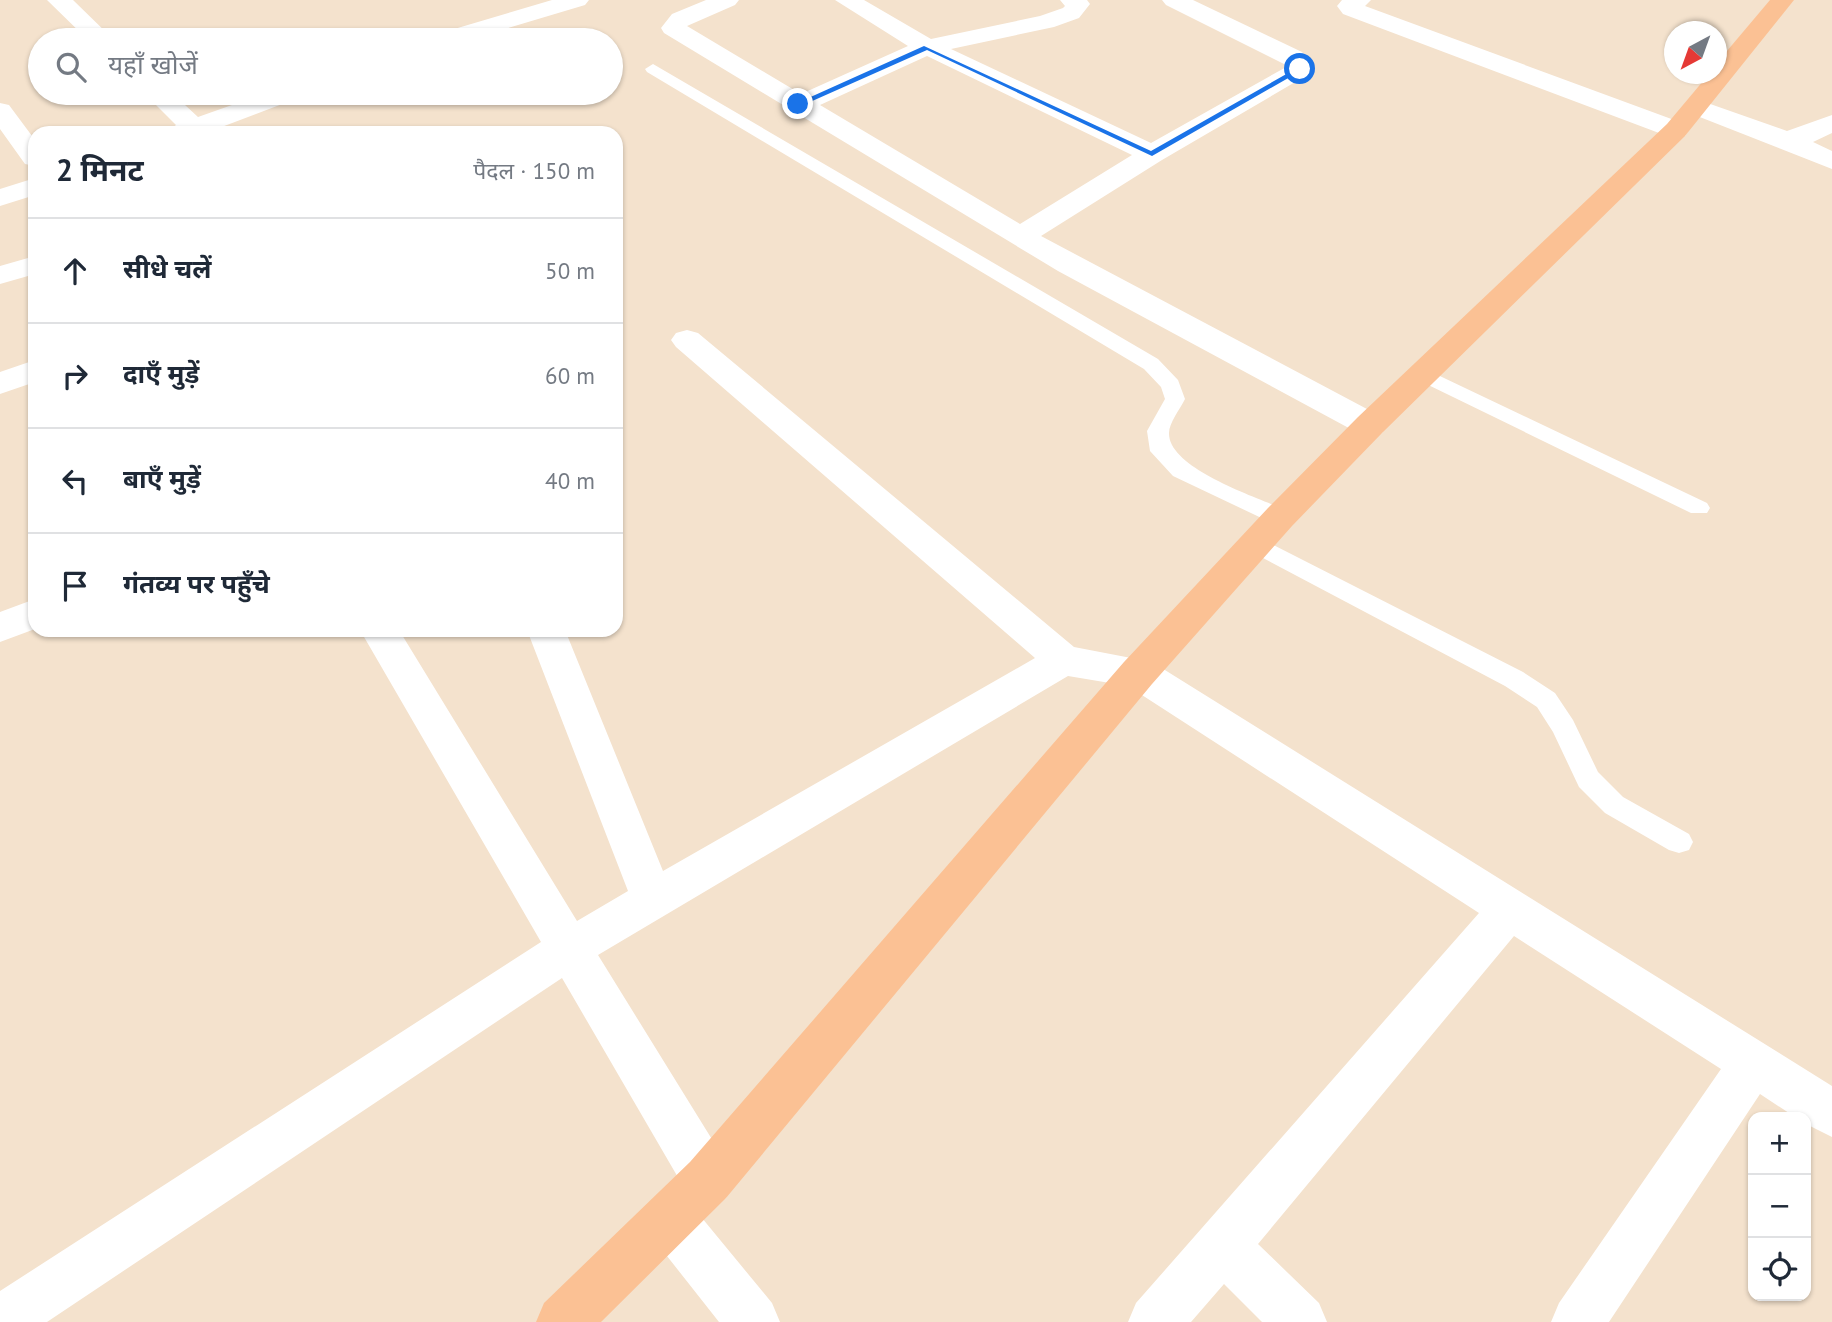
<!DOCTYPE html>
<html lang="hi">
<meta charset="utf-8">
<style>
:root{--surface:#fff;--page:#f2f2f3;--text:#1f2937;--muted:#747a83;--line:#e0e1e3}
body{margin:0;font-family:"PT Sans","Noto Sans Devanagari",sans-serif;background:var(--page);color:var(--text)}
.controls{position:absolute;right:21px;bottom:21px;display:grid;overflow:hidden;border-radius:14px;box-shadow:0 2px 5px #0004}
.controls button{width:63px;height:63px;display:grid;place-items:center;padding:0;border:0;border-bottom:2px solid var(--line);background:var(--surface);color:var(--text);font:35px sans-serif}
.compass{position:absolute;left:1664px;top:21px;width:63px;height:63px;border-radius:50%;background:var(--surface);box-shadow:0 2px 5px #0004;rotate:221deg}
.stop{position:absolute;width:21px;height:21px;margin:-16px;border:5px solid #1a73e8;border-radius:50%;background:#fff}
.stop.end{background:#1a73e8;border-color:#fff;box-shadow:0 2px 7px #0008}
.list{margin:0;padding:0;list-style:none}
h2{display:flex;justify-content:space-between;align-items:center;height:91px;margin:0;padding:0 28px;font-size:30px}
h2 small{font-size:23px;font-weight:400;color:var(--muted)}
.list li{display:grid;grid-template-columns:46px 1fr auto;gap:21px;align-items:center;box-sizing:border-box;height:105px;padding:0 28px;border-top:2px solid var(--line)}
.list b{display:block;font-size:26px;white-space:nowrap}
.list em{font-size:23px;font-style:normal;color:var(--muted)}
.icon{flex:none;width:38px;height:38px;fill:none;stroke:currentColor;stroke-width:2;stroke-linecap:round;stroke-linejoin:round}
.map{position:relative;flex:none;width:1832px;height:1322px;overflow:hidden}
.search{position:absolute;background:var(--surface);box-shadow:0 2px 5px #0004;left:28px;top:28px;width:595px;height:77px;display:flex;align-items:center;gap:18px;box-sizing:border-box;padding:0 24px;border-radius:38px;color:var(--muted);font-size:26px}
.panel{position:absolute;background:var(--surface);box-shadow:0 2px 5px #0004;left:28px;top:126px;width:595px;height:511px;border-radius:21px}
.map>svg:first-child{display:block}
.residential{fill:#f4e2cd;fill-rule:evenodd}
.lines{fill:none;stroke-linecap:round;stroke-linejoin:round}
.service{fill:#fff;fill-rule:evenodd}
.minor{fill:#fff;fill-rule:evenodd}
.trunk{fill:#fbc194;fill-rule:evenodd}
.route{fill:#1a73e8}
</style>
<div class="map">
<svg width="1832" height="1322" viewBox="0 0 1832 1322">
<rect width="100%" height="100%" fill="#fcf1df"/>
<path class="residential" d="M0,0H1832V1322H0ZM1674,32H1716V74H1674ZM40,40H611V93H40ZM35,133H616V630H35ZM1753,1117H1806V1296H1753Z"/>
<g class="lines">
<path class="service" d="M653,64L1158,359L1178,380L1185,399C1180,409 1169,423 1169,433C1168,469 1259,498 1288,511L1291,517L1288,523H1272L1173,476L1150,451L1147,431L1165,399L1161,387L1144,369L647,72L645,69Z
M1423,368L1707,503L1710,508L1707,513H1691L1416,379L1413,374Z
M1256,536L1523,672L1555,693L1573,720L1598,772L1623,797L1689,834L1693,842L1689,850L1679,853L1669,850L1605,813L1579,787L1553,732L1537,707L1505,686L1248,550L1245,544L1248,538Z"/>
<path class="minor" d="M47,0H73L114,40H88Z
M552,0H589L585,5L468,40H431L434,35Z
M706,0H739L735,5L687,26L801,94L908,46L835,0H864L931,39L1040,16L1063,8L1065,6L1060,0H1087L1090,4L1079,18L1054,27L951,49L1151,143L1288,66L1166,5L1162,0H1193L1302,52L1312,63L1309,74L1162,160L1041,236L1382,417L1387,425L1382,433L1370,436L1358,433L1058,271L664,33L661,28L672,14ZM927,56L1132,155L1020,224L820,105Z
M1342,0H1371L1365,6L1685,124L1689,130L1685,136H1667L1343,14L1337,6Z
M144,93H172L198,117L266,93H302L298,98L211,131L212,133H166L176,125Z
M1696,99L1787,131L1832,115V133L1813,142L1832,151V169L1687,112L1683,107L1687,102Z
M0,103L9,105L35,140V166L25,164L0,129Z
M35,178V195L0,206V189Z
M35,256V274L0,284V266Z
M687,330L698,333L1074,647L1152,662L1832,1086V1137L1806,1124V1117H1795L1760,1094L1609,1322H1551L1559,1303L1721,1069L1514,936L1258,1244L1319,1303L1327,1322H1262L1224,1284L1191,1322H1128L1136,1303L1479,913L1128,686L1068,676L598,955L726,1162L733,1180L726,1198L708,1205L690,1198L562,978L47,1322H0V1291L541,942L360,630H399L577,921L628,891L527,630H565L663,871L1035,658L676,347L671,340L676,333Z
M35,360V382L0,394V372Z
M35,599V629L0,642V612Z
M670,1193L688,1201L772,1303L780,1322H719L652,1237L644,1219L652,1201Z"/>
<path class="trunk" d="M1770,0H1794L1685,136L1382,433L1292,526L1152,684L726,1198L601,1322H536L544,1303L690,1162L1124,662L1268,508L1358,417L1667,124L1709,74H1716V64Z"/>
</g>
<path class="route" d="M924,46L1151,151L1297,68L1304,69L1152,156L927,50L801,106L795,104Z"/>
</svg>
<div class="controls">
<button>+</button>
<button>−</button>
<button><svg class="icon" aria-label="locate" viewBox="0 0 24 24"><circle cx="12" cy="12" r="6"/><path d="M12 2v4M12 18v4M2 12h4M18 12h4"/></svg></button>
</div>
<svg class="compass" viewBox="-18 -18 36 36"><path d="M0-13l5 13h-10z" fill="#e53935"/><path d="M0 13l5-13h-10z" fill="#747a83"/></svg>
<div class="stop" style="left:1300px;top:69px"></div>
<div class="stop end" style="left:798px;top:104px"></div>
<div class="search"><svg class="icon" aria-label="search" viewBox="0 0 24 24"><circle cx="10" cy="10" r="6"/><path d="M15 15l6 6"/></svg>यहाँ खोजें</div>
<section class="panel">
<h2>2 मिनट<small>पैदल · 150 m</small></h2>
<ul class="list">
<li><svg class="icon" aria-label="ahead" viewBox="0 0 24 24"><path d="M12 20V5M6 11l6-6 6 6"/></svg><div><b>सीधे चलें</b></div><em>50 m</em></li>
<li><svg class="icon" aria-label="right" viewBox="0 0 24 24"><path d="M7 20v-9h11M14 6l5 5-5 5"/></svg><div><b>दाएँ मुड़ें</b></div><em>60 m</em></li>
<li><svg class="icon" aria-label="left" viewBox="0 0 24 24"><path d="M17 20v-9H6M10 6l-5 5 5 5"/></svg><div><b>बाएँ मुड़ें</b></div><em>40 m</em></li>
<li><svg class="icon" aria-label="arrive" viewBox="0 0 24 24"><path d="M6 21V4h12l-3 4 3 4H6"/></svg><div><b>गंतव्य पर पहुँचे</b></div></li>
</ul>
</section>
</div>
